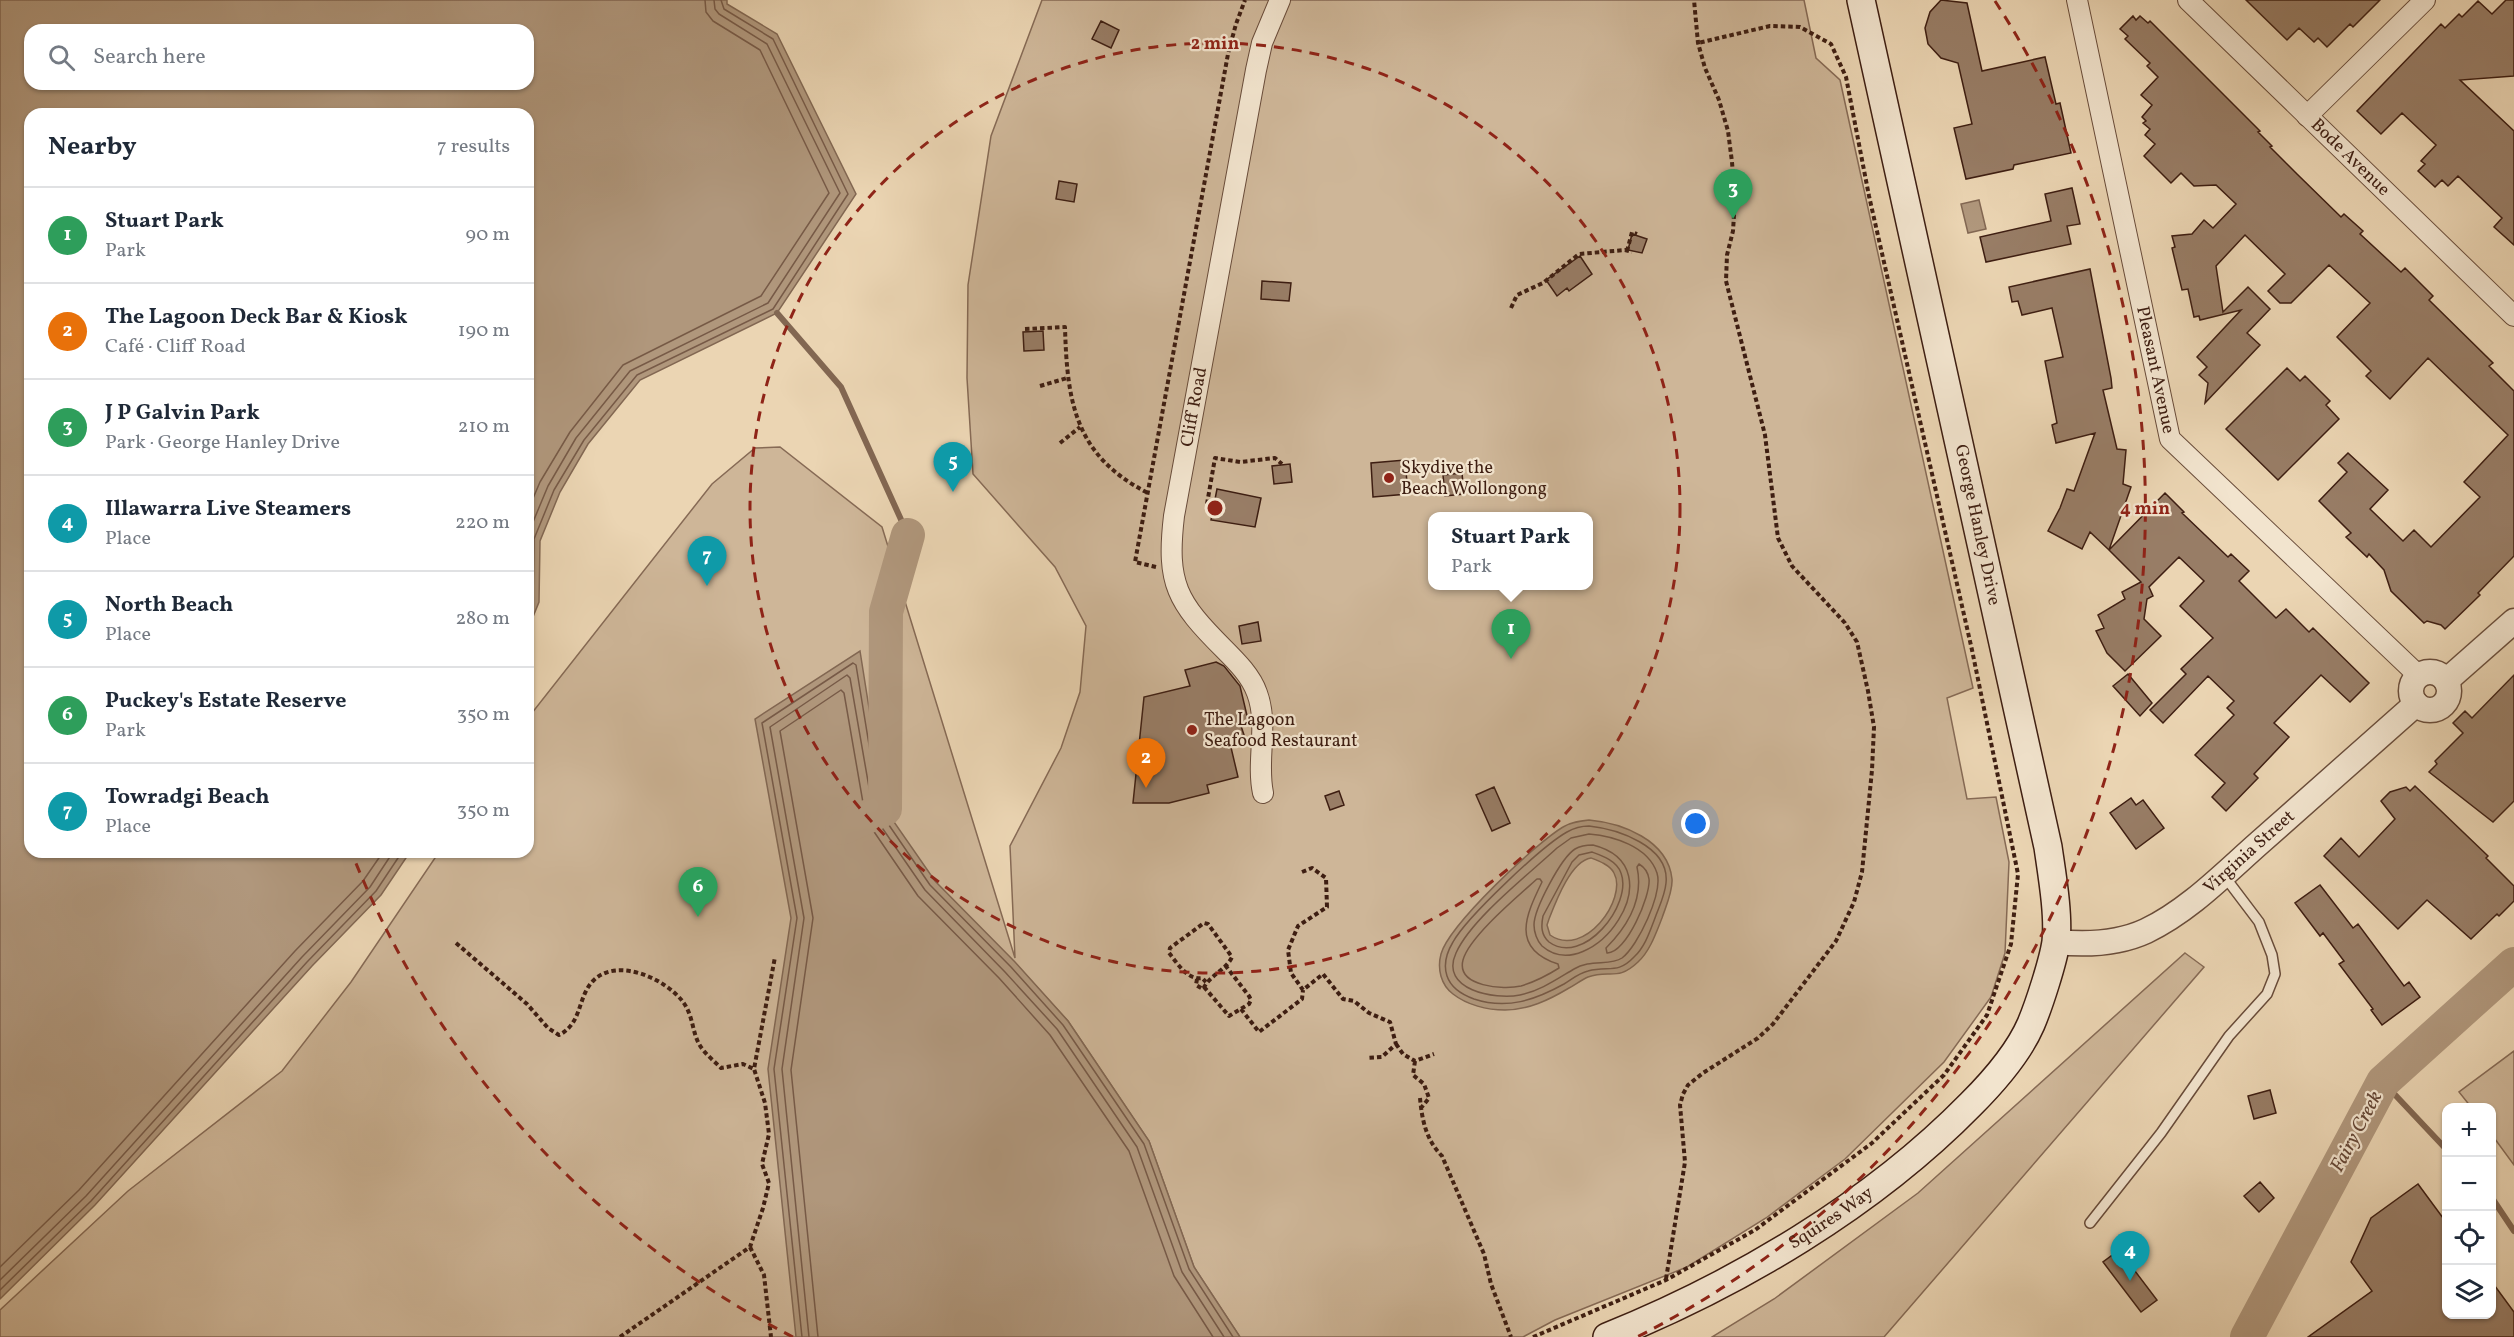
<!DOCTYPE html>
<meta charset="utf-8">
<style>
:root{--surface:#fff;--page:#f6f6f7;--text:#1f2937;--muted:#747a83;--line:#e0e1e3;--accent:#d93025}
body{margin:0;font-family:Vollkorn,serif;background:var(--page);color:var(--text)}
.controls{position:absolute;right:18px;bottom:18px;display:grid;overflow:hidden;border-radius:12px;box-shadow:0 2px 4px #0004}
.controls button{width:54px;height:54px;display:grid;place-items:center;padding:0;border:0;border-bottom:2px solid var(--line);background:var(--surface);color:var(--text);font:30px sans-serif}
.you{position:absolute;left:1696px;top:824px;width:21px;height:21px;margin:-15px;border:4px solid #fff;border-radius:50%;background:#1a73e8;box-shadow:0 0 0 9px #1a73e833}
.badge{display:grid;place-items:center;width:39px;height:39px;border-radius:50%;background:var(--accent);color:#fff;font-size:20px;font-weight:700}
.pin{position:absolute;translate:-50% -50px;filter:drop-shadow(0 2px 3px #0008)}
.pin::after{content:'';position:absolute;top:32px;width:21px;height:18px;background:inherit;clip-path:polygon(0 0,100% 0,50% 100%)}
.popup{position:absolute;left:1428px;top:512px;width:165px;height:78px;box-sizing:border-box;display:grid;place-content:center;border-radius:12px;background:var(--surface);filter:drop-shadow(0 2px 4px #0005);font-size:20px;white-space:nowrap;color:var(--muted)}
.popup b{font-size:22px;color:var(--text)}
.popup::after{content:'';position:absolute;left:50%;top:100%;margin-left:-12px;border:12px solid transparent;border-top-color:var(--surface)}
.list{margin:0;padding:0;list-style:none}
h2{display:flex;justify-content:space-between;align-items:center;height:78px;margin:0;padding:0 24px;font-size:26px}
h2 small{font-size:20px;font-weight:400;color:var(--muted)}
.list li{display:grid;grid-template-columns:39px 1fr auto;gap:18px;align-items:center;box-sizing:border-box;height:96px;padding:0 24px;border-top:2px solid var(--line)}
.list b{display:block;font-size:22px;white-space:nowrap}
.list p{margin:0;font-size:20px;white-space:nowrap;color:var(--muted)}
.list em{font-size:20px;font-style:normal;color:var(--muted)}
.icon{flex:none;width:33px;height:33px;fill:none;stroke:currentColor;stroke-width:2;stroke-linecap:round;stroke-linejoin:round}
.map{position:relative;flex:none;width:2514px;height:1337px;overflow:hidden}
.search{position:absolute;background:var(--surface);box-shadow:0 2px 4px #0004;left:24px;top:24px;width:510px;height:66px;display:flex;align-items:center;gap:15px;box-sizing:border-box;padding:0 21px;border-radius:18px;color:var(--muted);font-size:22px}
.panel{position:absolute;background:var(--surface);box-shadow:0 2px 4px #0004;left:24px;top:108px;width:510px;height:750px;border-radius:18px}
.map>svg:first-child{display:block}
.green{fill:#ceb698;stroke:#866a55;stroke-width:1.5;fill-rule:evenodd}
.water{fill:#b0977c;stroke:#826752;stroke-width:1.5;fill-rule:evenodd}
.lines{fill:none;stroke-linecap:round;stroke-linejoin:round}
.shore{stroke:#775a47;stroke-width:1.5}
.stream{stroke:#826752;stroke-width:6}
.river{stroke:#b0977c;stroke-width:34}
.building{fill:#987d66;stroke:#3e1e12;stroke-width:1.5}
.service-casing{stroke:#694c3a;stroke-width:12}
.minor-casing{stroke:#694c3a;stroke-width:22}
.tertiary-casing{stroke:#694c3a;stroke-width:27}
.secondary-casing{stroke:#3e1e12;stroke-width:30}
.path{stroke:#3e1e12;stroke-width:4;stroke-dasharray:4.5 3;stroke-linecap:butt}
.service{stroke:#f2e4ce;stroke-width:9}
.minor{stroke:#f2e4ce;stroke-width:20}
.tertiary{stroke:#f2e4ce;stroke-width:24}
.secondary{stroke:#f2e4ce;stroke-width:27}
.ring{fill:none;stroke:#8f2418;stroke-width:3;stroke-dasharray:10 8}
.poi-dot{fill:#8f2418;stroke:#f2e4ce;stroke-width:2}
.labels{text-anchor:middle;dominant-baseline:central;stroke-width:4.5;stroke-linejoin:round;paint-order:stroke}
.street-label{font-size:18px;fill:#3e1e12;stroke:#f2e4ce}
.poi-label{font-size:18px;fill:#3e1e12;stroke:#f2e4ce;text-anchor:start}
.water-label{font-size:20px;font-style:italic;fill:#664837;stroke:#f2e4ce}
.centre{fill:#8f2418;stroke:#f2e4ce;stroke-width:3}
.ring-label{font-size:18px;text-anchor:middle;font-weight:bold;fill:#8f2418;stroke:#f2e4ce;stroke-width:4.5;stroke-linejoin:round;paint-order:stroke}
</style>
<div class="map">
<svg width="2514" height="1337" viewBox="0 0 2514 1337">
<rect width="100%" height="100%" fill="#ebd5b3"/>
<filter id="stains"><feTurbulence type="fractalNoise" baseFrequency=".00333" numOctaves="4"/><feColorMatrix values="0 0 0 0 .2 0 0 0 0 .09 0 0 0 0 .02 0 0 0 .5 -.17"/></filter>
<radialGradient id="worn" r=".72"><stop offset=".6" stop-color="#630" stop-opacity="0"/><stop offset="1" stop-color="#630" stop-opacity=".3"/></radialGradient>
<path class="green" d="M1042,0H1804L1816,58L1840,80L1973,688L1947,698L1967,799L1996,797L2009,862L2005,953L1991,997L1944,1062L1845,1159L1766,1218L1687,1267L1555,1320L1523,1337H1240L1194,1267L1149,1141L1068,1021L1017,965L1130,1337H0V1310L128,1191L282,1071L351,982L439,852H528V718L712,484L755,448L780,447L882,527L1015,958L1010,846L1061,748L1080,692L1086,626L1055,567L973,474L967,378L968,285L991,136ZM1433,516H1589V586H1433Z
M2185,953L2204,967L1884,1337H1712L1774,1299L1918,1193Z
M2514,1051V1165L2492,1135V1108L2471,1107L2459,1092Z"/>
<path class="water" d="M0,0H727V4L777,34L856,194L777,313L640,380L588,444L560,492L540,541L539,602L528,629V114H30V852H410L381,895L312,966L95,1205L0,1299ZM30,30H528V84H30Z
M1979,200L1986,229L1968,233L1961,204Z
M860,651L885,809L935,881L1015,962L1068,1021L1149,1141L1194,1267L1240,1337H796L768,1069L791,918L755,719Z
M1589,820C1622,823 1668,840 1672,879C1673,891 1666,906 1662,918C1656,933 1650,951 1638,962C1617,982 1610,969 1588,977C1581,980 1575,985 1569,988C1549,1000 1528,1010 1505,1010C1487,1010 1467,1005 1453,994C1441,985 1437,969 1441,954C1449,925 1536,843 1563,827C1571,822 1580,821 1589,820ZM1591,858C1599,861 1610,865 1614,873C1628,899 1584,959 1550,935L1547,925L1549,919C1556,901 1571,861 1591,858Z"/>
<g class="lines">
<path class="shore" d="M528,510L540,482L570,432L623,365L761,296L829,193L760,50L713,21L706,12L705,0
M528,534L548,486L576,438L630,371L768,303L840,193L767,44L719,14L715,9L714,0
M528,613L533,601L534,539L554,490L584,440L637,375L773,309L848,194L773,39L724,9L721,0
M1589,826C1617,829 1670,846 1666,883C1665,895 1659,907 1655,918C1650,931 1645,947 1634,957C1617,975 1608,965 1588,971C1579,973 1572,979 1564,984C1535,1000 1507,1010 1474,999C1463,995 1451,988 1447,976C1443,964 1447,952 1453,942C1467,917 1542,846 1567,832C1574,828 1581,826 1589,826Z
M1589,834C1613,836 1648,846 1657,873C1663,893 1638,946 1622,958C1610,966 1590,959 1574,969C1557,979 1540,991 1520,995C1495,1000 1439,990 1456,953C1471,919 1529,874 1557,848L1571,838Z
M1593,845C1680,867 1591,989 1542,946C1537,941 1534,932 1534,925C1534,909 1561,858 1575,849C1580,846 1586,845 1593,845Z
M1592,852C1603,856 1617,861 1621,873C1633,905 1583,967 1549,942C1541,935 1541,926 1543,916L1572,862L1579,855Z
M1639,864C1644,867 1648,872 1649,879C1651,895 1626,954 1607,953L1606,948C1627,927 1644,899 1637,867Z
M1537,879H1540L1542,882C1526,915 1510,948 1558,964L1559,968C1548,975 1534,982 1521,986C1504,990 1456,987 1463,960C1469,937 1518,896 1537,879Z
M0,1267L79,1190L295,951L363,881L383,852
M0,1280L86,1196L302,957L370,887L393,852
M0,1290L91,1201L307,962L376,891L402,852
M802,1337L774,1069L797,918L762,723L853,663L856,665L880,812L930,885L1011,967L1063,1025L1144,1144L1189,1269L1233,1337
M809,1337L782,1069L804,918L770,727L847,675L850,678L874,816L925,890L1005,972L1057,1029L1137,1147L1182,1272L1224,1337
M818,1337L791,1070L813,918L780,731L841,690L844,693L866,820L918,896L999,978L1050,1035L1129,1151L1174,1276L1213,1337"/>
<path class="stream" d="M777,313L841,387L908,535
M2383,1082L2446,1149
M2492,1198L2514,1231"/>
<path class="river" d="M842,828L885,809L886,612L908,535
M2247,1337L2383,1082L2514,964"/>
</g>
<path class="building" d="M1941,0L1967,3L1982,71L2045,57L2056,104L2060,103L2071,153L2014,165L2013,169L1966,179L1954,128L1972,124L1958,63L1941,58L1928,44L1925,28L1930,12Z
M2246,0H2380L2353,27L2350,24L2327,47L2318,38L2314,42L2299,28L2287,40Z
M2506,0H2514V76L2460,80L2514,131V245L2494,227L2502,218L2458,176L2448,186L2442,180L2435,187L2418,171L2425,164L2421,161L2436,145L2402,113L2381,134L2357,111L2441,24L2445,28L2459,14L2462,17L2478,1L2492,14Z
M2133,16L2136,20L2140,16L2148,23L2150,21L2260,131L2258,132L2272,146L2270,147L2297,174L2341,217L2344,214L2363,231L2360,234L2401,272L2405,268L2433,296L2429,300L2493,363L2489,366L2514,391V556L2478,593L2480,595L2445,629L2441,625L2427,621L2424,623L2391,591L2384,570L2369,554L2367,557L2346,537L2351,533L2319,501L2347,472L2338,463L2348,453L2388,490L2370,509L2403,541L2414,530L2431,547L2480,497L2464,482L2508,435L2428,358L2390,399L2366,376L2371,371L2337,337L2370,303L2329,265L2291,303H2280L2268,291L2285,274L2245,235L2216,266L2223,312L2248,287L2270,309L2247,333L2260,345L2205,403L2208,383L2199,375L2207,367L2197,357L2241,310L2200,320L2199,316L2194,317L2188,289L2182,290L2172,248L2175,247L2172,236L2192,234L2204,220L2213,228L2236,204L2216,185L2194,186L2181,173L2171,183L2144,156L2155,144L2145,135L2150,129L2143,123L2146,121L2142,117L2152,105L2141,95L2158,77L2147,66L2150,63L2125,39L2128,36L2120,29Z
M1101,21L1119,30L1111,48L1092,39Z
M1059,181L1077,184L1074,202L1056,199Z
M2072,188L2080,224L2067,226L2071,244L1986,262L1980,237L2051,221L2045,194Z
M1632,234L1647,239L1642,253L1628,250Z
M1580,256L1592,274L1569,291L1567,288L1557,296L1546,280Z
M2090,269L2111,378L2112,388L2103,390L2117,449L2126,450L2123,484L2131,487L2109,550L2090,532L2082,549L2048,531L2060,508L2067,489L2074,491L2095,433L2056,443L2052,425L2057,423L2045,361L2063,357L2052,308L2022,315L2018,301L2012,302L2009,287Z
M1262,281L1291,283L1289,301L1261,299Z
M1043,331L1044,350L1024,351L1023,332Z
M2287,368L2300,381L2305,376L2330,401L2326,405L2339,419L2278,480L2226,429Z
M1405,460L1408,494L1373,497L1371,463Z
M1290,464L1292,482L1274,484L1272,466Z
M1462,473L1464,494L1445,496L1443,475Z
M1217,489L1261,498L1255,527L1211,520Z
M2165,493L2184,512L2182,513L2228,557L2231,554L2249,571L2239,581L2276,618L2286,609L2309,632L2313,628L2369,683L2350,702L2321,675L2274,723L2289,737L2254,774L2258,778L2226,811L2212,797L2225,783L2195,755L2234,715L2227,708L2234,701L2208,676L2163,723L2150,710L2186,674L2181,669L2213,638L2180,606L2204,581L2179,557L2149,587L2153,596L2147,599L2144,619L2161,636L2125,671L2107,653L2096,631L2104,628L2098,615L2125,599L2122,592L2141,582L2109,550Z
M1258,622L1261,641L1242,644L1239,626Z
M1216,662L1224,666L1240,686L1249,724L1241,726L1244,735L1229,739L1238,777L1207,785L1209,793L1169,803H1133L1144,697L1190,686L1185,670Z
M2128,674L2152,703L2140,716L2113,686Z
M2514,675V801L2493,822L2429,772L2437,764L2435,761L2463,733L2453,723L2465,711L2472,718Z
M2415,786L2488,856L2486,858L2514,886V901L2499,916L2497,914L2471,939L2427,900L2398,929L2324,856L2341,838L2359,857L2395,819L2381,801L2390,792L2406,787L2410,791Z
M1494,787L1510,823L1492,831L1476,795Z
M1339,791L1344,805L1330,810L1325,796Z
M2131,798L2136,805L2143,800L2164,828L2136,849L2110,813Z
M2320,885L2353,928L2358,924L2404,986L2409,982L2420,997L2382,1025L2371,1010L2373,1009L2339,964L2344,961L2323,933L2320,936L2295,903Z
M2270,1090L2276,1113L2254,1119L2248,1096Z
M2260,1182L2274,1198L2259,1212L2244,1196Z
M2418,1184L2446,1222V1314H2492V1282L2514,1312V1337H2308L2372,1291L2351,1262L2371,1218Z
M2119,1250L2157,1300L2141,1312L2103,1262Z"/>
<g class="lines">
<defs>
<path id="service" d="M2090,1223L2161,1133L2229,1036L2267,994L2275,974L2272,955L2259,922L2225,877"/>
<g id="minor">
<path id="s1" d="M2077,0L2170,439L2419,676"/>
<path id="s2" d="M2188,0L2514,316"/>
<path d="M2307,116L2425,0"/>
<path id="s3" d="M1263,793C1256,760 1269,725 1257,693C1251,676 1237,662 1224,649C1177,602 1166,584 1174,516L1256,70L1262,43L1280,0"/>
</g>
<g id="tertiary">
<circle cx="2430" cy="691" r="19"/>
<path d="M2446,681L2514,621"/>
<path id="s4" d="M2056,942C2086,945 2118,944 2146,931C2188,911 2223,875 2258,844C2311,797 2363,751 2416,704"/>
</g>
<g id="secondary">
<path id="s5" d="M1607,1337C1738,1284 1872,1205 1971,1104C1994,1081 2018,1054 2031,1024C2039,1005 2053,962 2056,942C2059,915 2052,875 2048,847L1861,0"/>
</g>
</defs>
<use href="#service" class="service-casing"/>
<use href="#minor" class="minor-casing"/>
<use href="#tertiary" class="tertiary-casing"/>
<use href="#secondary" class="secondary-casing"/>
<path class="path" d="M1627,251L1632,232L1637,234
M1511,308L1517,295L1543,283L1579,254L1625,250L1632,252
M1025,329L1065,327C1067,402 1075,456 1148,493
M1040,386L1067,378
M1060,443L1080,427
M1207,504L1215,458L1240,462L1275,458L1282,464
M1156,567L1135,562L1228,54L1236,24L1245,0
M1302,872L1312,868L1326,878L1327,907L1298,926L1288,950L1291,973L1303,990L1323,974L1343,999L1354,1001L1369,1013L1390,1022L1396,1044L1382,1057L1367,1058
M456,943L527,1004L548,1028L559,1035C583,1023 577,996 594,980C618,957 666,979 683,1002C693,1015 692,1031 699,1044C704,1053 714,1061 721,1068L743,1064L754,1069
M1197,979L1196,985L1203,989C1211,974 1226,970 1232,957L1208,924L1204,923L1170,948L1169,953C1178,964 1187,980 1202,978L1206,982
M1204,987L1229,1016L1249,1004L1251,1000L1249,996L1225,965
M1241,1009L1259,1032L1302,999L1303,990
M1396,1044L1403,1054L1415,1061L1434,1054
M1415,1061L1413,1075L1424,1084L1429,1098L1421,1108
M1420,1098C1422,1120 1426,1140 1442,1156L1484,1254L1491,1284L1511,1337
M750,1247L764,1275L771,1337
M1666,1279L1685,1162L1680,1105L1683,1094L1688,1085L1703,1073L1758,1038L1773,1024L1836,941L1854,902L1862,872L1872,770L1874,727L1868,691L1857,642L1845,623L1792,566L1778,538L1765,435L1726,281L1727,255L1733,231L1735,199L1732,162L1728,131L1719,100L1705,68L1698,43L1694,0
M620,1337L750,1247L763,1208L769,1183L762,1164L769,1134L765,1103L754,1069L775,957
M1533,1337L1666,1280L1755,1230L1872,1143L1944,1075L1987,1015L2011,944L2018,874L1972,650L1869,196L1846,77L1831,44L1800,27L1770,26L1698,43"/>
<use href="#service" class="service"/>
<use href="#minor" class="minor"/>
<use href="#tertiary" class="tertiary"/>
<use href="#secondary" class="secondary"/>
</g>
<g class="ring">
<circle cx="1215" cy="508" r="465"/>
<path d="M793 1337A930 930 0 0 1 353 856M1995 1A930 930 0 0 1 1637 1337"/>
</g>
<g class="poi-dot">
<circle cx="1389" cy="478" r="6"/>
<circle cx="1192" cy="730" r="6"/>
</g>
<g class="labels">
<g class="street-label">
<text stroke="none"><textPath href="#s2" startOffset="226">Bode Avenue</textPath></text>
<text stroke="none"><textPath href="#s1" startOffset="378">Pleasant Avenue</textPath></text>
<text stroke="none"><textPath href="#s3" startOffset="417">Cliff Road</textPath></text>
<text transform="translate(1977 525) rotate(78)">George Hanley Drive</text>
<text stroke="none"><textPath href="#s4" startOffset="222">Virginia Street</textPath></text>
<text stroke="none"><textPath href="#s5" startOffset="254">Squires Way</textPath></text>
</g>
<g class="poi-label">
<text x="1401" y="468">Skydive the<tspan x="1401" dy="21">Beach Wollongong</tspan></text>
<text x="1204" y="720">The Lagoon<tspan x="1204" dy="21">Seafood Restaurant</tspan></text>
</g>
<g class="water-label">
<text transform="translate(2357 1132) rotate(-62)">Fairy Creek</text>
</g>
</g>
<circle cx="1215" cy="508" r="9" class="centre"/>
<g class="ring-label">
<text x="1215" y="49">2 min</text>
<text x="2145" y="514">4 min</text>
</g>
<rect width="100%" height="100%" filter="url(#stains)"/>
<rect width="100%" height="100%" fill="url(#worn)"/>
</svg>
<div class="controls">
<button>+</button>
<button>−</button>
<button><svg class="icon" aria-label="locate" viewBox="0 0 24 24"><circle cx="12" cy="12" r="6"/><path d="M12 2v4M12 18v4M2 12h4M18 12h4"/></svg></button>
<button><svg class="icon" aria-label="layers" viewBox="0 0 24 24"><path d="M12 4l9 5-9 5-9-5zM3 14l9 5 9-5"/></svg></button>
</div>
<div class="you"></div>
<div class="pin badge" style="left:1511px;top:659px;background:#2e9e5b">1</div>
<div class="popup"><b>Stuart Park</b>Park</div>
<div class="pin badge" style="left:1146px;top:788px;background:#e8710a">2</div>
<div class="pin badge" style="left:1733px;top:219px;background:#2e9e5b">3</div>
<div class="pin badge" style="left:2130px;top:1281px;background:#0f9aa8">4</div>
<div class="pin badge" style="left:953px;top:492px;background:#0f9aa8">5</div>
<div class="pin badge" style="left:698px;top:917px;background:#2e9e5b">6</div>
<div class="pin badge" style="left:707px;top:586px;background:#0f9aa8">7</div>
<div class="search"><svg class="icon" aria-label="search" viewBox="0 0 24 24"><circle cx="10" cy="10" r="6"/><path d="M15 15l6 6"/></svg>Search here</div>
<section class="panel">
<h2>Nearby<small>7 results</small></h2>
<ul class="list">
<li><span class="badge" style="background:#2e9e5b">1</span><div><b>Stuart Park</b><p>Park</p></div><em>90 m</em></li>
<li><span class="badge" style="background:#e8710a">2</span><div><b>The Lagoon Deck Bar &amp; Kiosk</b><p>Café · Cliff Road</p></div><em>190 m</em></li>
<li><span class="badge" style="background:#2e9e5b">3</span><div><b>J P Galvin Park</b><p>Park · George Hanley Drive</p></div><em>210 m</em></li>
<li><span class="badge" style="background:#0f9aa8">4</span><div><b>Illawarra Live Steamers</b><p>Place</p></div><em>220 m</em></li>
<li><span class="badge" style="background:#0f9aa8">5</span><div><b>North Beach</b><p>Place</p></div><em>280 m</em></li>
<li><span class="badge" style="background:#2e9e5b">6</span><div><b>Puckey's Estate Reserve</b><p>Park</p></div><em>350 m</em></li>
<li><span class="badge" style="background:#0f9aa8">7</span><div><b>Towradgi Beach</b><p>Place</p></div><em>350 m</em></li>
</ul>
</section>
</div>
